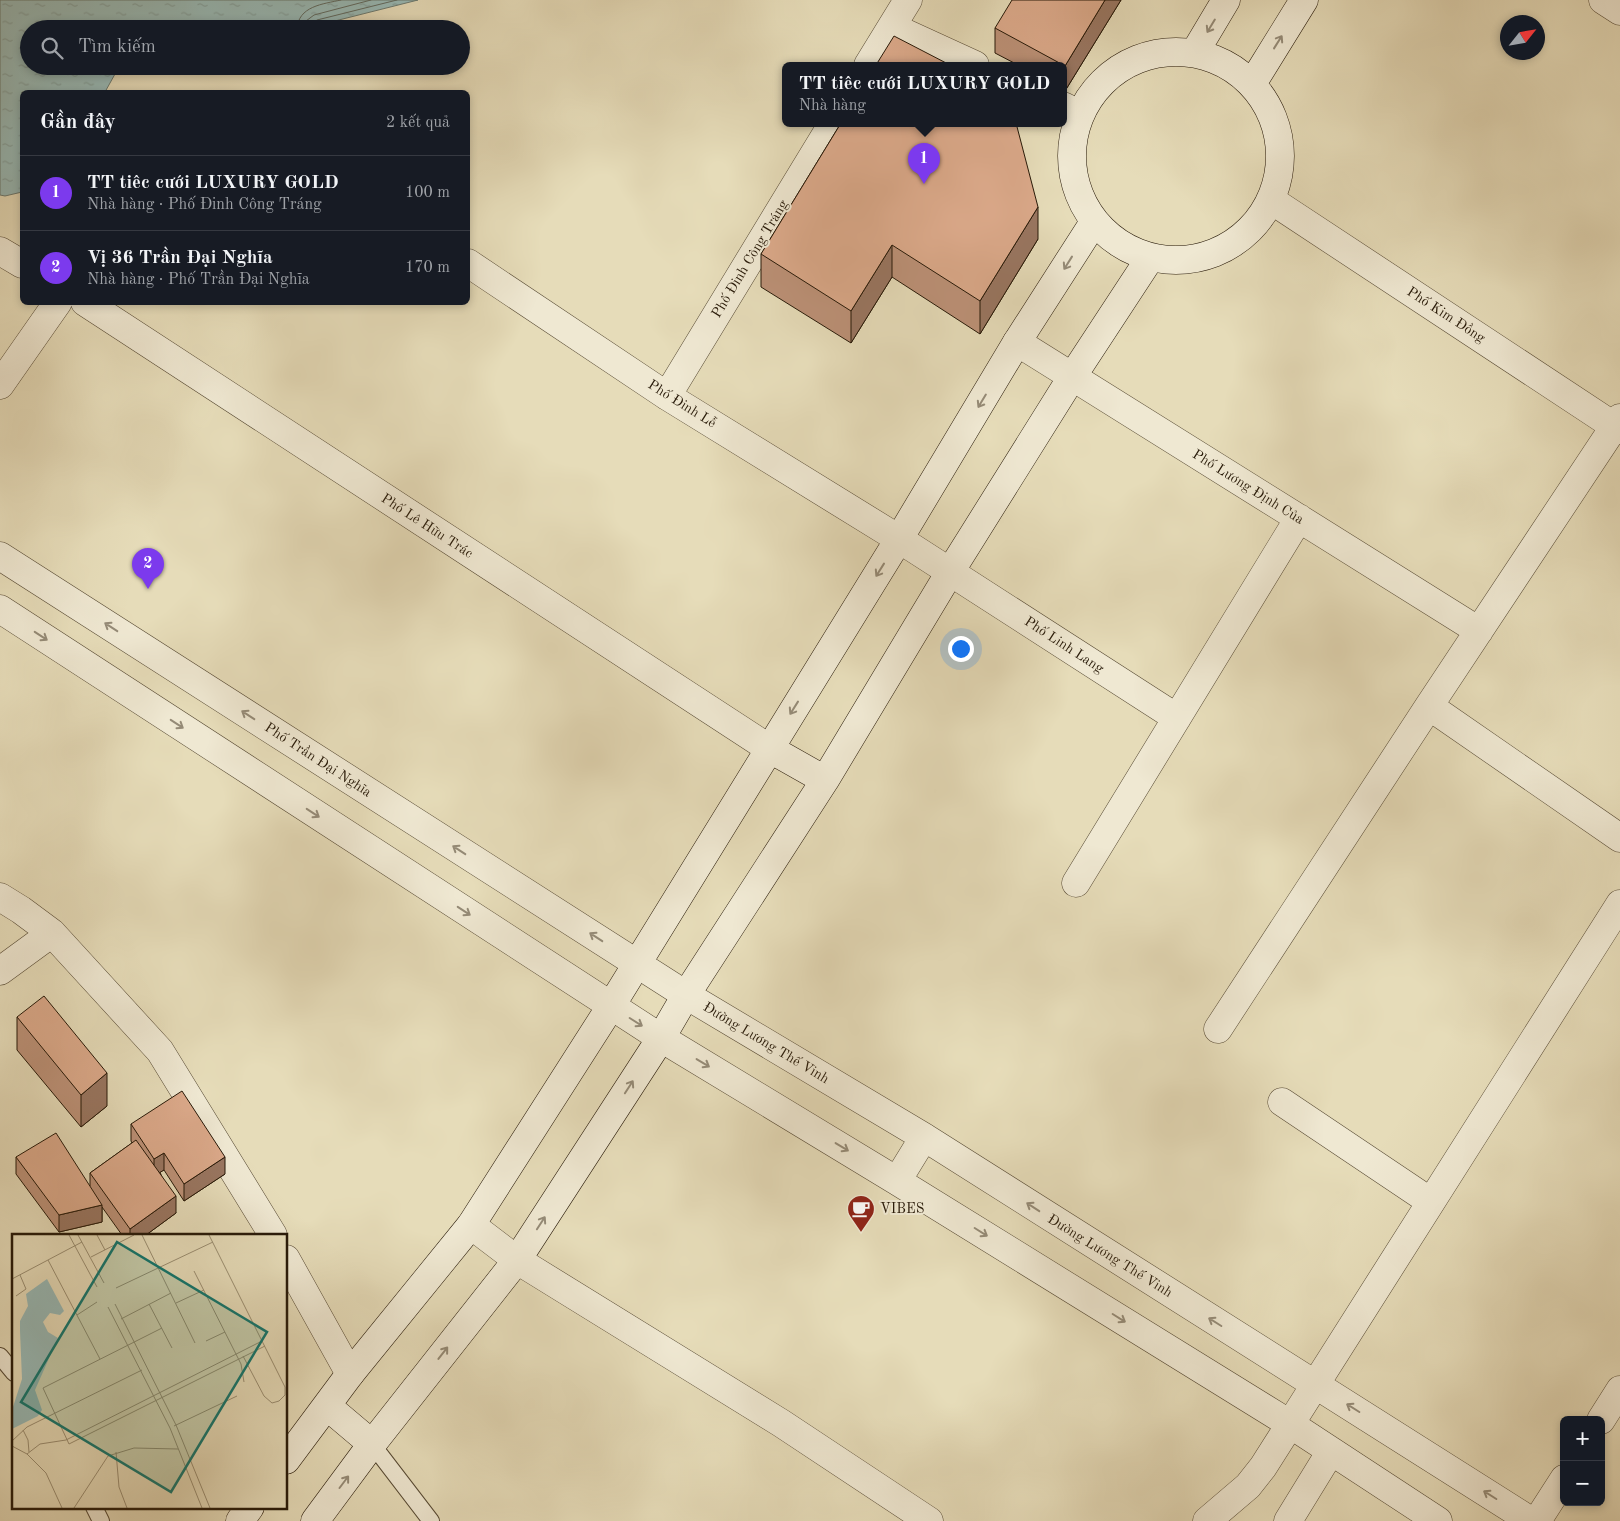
<!DOCTYPE html>
<html lang="vi">
<meta charset="utf-8">
<style>
:root{--surface:#171b24;--page:#242831;--text:#f1f3f6;--muted:#9ea1a6;--line:#363941;--accent:#7c3aed}
body{margin:0;font-family:"Old Standard TT",serif;background:var(--page);color:var(--text)}
.controls{position:absolute;right:15px;bottom:15px;display:grid;overflow:hidden;border-radius:8px;box-shadow:0 2px 8px #0003}
.controls button{width:45px;height:45px;display:grid;place-items:center;padding:0;border:0;border-bottom:1px solid var(--line);background:var(--surface);color:var(--text);font:25px sans-serif}
.compass{position:absolute;left:1500px;top:15px;width:45px;height:45px;border-radius:50%;background:var(--surface);box-shadow:0 2px 8px #0003;rotate:59deg}
.you{position:absolute;left:960px;top:648px;width:18px;height:18px;margin:-12px;border:4px solid #fff;border-radius:50%;background:#1a73e8;box-shadow:0 0 0 8px #1a73e833}
.badge{display:grid;place-items:center;width:32px;height:32px;border-radius:50%;background:var(--accent);color:#fff;font-size:16px;font-weight:700}
.pin{position:absolute;translate:-50% -41px;filter:drop-shadow(0 1px 2px #0008)}
.pin::after{content:'';position:absolute;top:26px;width:18px;height:15px;background:inherit;clip-path:polygon(0 0,100% 0,50% 100%)}
.popup{position:absolute;left:782px;top:62px;width:285px;height:65px;box-sizing:border-box;display:grid;place-content:center;border-radius:8px;background:var(--surface);filter:drop-shadow(0 1px 4px #0005);font-size:16px;white-space:nowrap;color:var(--muted)}
.popup b{font-size:19px;color:var(--text)}
.popup::after{content:'';position:absolute;left:50%;top:100%;margin-left:-10px;border:10px solid transparent;border-top-color:var(--surface)}
.list{margin:0;padding:0;list-style:none}
h2{display:flex;justify-content:space-between;align-items:center;height:65px;margin:0;padding:0 20px;font-size:21px}
h2 small{font-size:16px;font-weight:400;color:var(--muted)}
.list li{display:grid;grid-template-columns:32px 1fr auto;gap:15px;align-items:center;box-sizing:border-box;height:75px;padding:0 20px;border-top:1px solid var(--line)}
.list b{display:block;font-size:19px;white-space:nowrap}
.list p{margin:0;font-size:16px;white-space:nowrap;color:var(--muted)}
.list em{font-size:16px;font-style:normal;color:var(--muted)}
.icon{flex:none;width:28px;height:28px;fill:none;stroke:currentColor;stroke-width:2;stroke-linecap:round;stroke-linejoin:round}
.map{position:relative;flex:none;width:1620px;height:1521px;overflow:hidden}
.search{position:absolute;background:var(--surface);box-shadow:0 2px 8px #0003;left:20px;top:20px;width:450px;height:55px;display:flex;align-items:center;gap:12px;box-sizing:border-box;padding:0 18px;border-radius:28px;color:var(--muted);font-size:19px}
.panel{position:absolute;background:var(--surface);box-shadow:0 2px 8px #0003;left:20px;top:90px;width:450px;height:215px;border-radius:8px}
.map>svg:first-child{display:block}
.water{fill:url(#water-ripples);stroke:#6b7a71}
.lines{fill:none;stroke-linecap:round;stroke-linejoin:round}
.shore{stroke:#606a60;stroke-width:1}
.lane-casing{stroke:#574a34;stroke-width:18}
.street-casing{stroke:#574a34;stroke-width:29}
.secondary-casing{stroke:#271908;stroke-width:29}
.lane{stroke:#efe8d2;stroke-width:16}
.street{stroke:#efe8d2;stroke-width:28}
.secondary{stroke:#efe8d2;stroke-width:28}
.wall{fill:#bc9177;stroke:#271908}
.shaded-wall{fill:#997661;stroke:#271908}
.building{fill:#dba98a;stroke:#271908}
.oneway{stroke:#958b77}
.labels{text-anchor:middle;dominant-baseline:central;stroke-width:4;stroke-linejoin:round;paint-order:stroke}
.street-label{font-size:14px;fill:#271908;stroke:#efe8d2}
.poi-label{font-size:14px;fill:#271908;stroke:#efe8d2;text-anchor:start}
.inset-road{fill:none;stroke:#9a8e72;stroke-width:1}
.view{fill:#0f766e;fill-opacity:0.15;stroke:#0f766e;stroke-width:2.5}
.inset-edge{fill:none;stroke:#271908;stroke-width:2.5}
</style>
<div class="map">
<svg width="1620" height="1521" viewBox="0 0 1620 1521">
<defs>
<pattern id="water-ripples" width="26" height="14" patternUnits="userSpaceOnUse" patternTransform="scale(1.25)"><rect width="26" height="14" fill="#98bab7"/><path d="M2 4q2-2 4 0t4 0M15 11q2-2 4 0t4 0" fill="none" stroke="#839f9c"/></pattern>
</defs>
<rect width="100%" height="100%" fill="#e6dcb9"/>
<filter id="stains"><feTurbulence type="fractalNoise" baseFrequency=".004" numOctaves="4"/><feColorMatrix values="0 0 0 0 .2 0 0 0 0 .09 0 0 0 0 .02 0 0 0 .5 -.17"/></filter>
<radialGradient id="worn" r=".72"><stop offset=".6" stop-color="#630" stop-opacity="0"/><stop offset="1" stop-color="#630" stop-opacity=".3"/></radialGradient>
<path class="water" d="M0,0H418L319,25L313,29H29V66H126L115,74L105,92H22V192L5,196L0,195Z"/>
<g class="lines">
<path class="shore" d="M297,29C298,6 323,4 341,0
M304,29L306,21L314,15L371,0
M311,29L312,24L317,20L397,0"/>
<defs>
<path id="lane" d="M0,1356L14,1373
M372,1444L431,1521
M94,1507L101,1521"/>
<path id="street" d="M1603,0L1620,11
M892,27L975,65
M868,65L908,0
M1063,106L1079,114
M1271,200L1620,430
M0,251L22,264
M468,263L667,396L899,539L1177,718
M85,302L770,749
M1017,342L1479,631
M0,385L58,302
M667,396L833,123
M0,556L686,995L924,1137L1531,1521
M0,609L661,1038L897,1181L1290,1424L1438,1521
M1429,706L1620,838
M1076,883L1299,518
M0,897L21,910L52,933L160,1051L273,1235
M0,971L52,933
M1218,1029L1429,706L1620,418
M1282,1102L1431,1202
M897,1181L924,1137
M471,1225L517,1260L781,1423L929,1521
M286,1259L350,1374
M1601,1420L1620,1390
M1207,1521L1248,1486L1263,1467L1620,904
M1288,1521L1331,1451
M1537,1521L1564,1479"/>
<path id="secondary" d="M1072 156a104 104 0 1 1 208 0a104 104 0 1 1-208 0Z
M1195,52L1226,0
M1252,84L1304,0
M770,749L825,780
M327,1406L372,1444
M286,1460L350,1374L471,1225L611,1006L899,539L1017,342L1094,222
M240,1521L250,1507
M315,1521L372,1444L517,1260L661,1038L686,995L825,780L950,572L1072,377L1150,258"/>
</defs>
<use href="#lane" class="lane-casing"/>
<use href="#street" class="street-casing"/>
<use href="#secondary" class="secondary-casing"/>
<use href="#lane" class="lane"/>
<use href="#street" class="street"/>
<use href="#secondary" class="secondary"/>
</g>
<path class="wall" d="M1121,0L1065,91L1063,90V65H1018L995,53V28Z
M841,123L1038,239L980,334L892,277L851,343L761,287V254Z
M17,1017L107,1106L81,1127L17,1050Z
M131,1124L225,1174L184,1201L164,1170L160,1172L176,1213L146,1235H122L102,1207V1222L59,1232L16,1174V1157L90,1186V1173L132,1143L131,1141Z"/>
<path class="shaded-wall" d="M1105,0H1121L1065,91V66Z
M1038,207V239L980,334V301Z
M892,245V277L851,343V311Z
M107,1073V1106L81,1127V1095Z
M164,1153V1170L154,1176V1159Z
M225,1157V1174L184,1201V1184Z
M176,1196V1213L146,1235H130V1229Z
M102,1205V1222L59,1232V1215Z"/>
<path class="building" d="M1012,0H1105L1065,66L995,28Z
M894,36L950,65H876Z
M841,123H1016L1038,207L980,301L892,245L851,311L761,254Z
M44,996L107,1073L81,1095L17,1017Z
M182,1091L225,1157L184,1184L164,1153L154,1159L131,1124Z
M56,1133L102,1205L59,1215L16,1157Z
M136,1140L176,1196L130,1229L90,1173Z"/>
<defs><path id="oneway-shaft" d="M-6 0H5M1.5-3L5.5 0L1.5 3" fill="none" stroke-width="1.6" stroke-linecap="round" stroke-linejoin="round" transform="scale(1.25)"/></defs>
<g class="oneway">
<use href="#oneway-shaft" transform="translate(1211 26) rotate(121)"/>
<use href="#oneway-shaft" transform="translate(1278 42) rotate(-58)"/>
<use href="#oneway-shaft" transform="translate(1068 263) rotate(122)"/>
<use href="#oneway-shaft" transform="translate(982 401) rotate(121)"/>
<use href="#oneway-shaft" transform="translate(880 570) rotate(122)"/>
<use href="#oneway-shaft" transform="translate(111 627) rotate(-147)"/>
<use href="#oneway-shaft" transform="translate(41 636) rotate(33)"/>
<use href="#oneway-shaft" transform="translate(794 708) rotate(122)"/>
<use href="#oneway-shaft" transform="translate(248 715) rotate(-147)"/>
<use href="#oneway-shaft" transform="translate(177 724) rotate(33)"/>
<use href="#oneway-shaft" transform="translate(313 813) rotate(33)"/>
<use href="#oneway-shaft" transform="translate(459 850) rotate(-147)"/>
<use href="#oneway-shaft" transform="translate(464 911) rotate(33)"/>
<use href="#oneway-shaft" transform="translate(596 937) rotate(-147)"/>
<use href="#oneway-shaft" transform="translate(636 1022) rotate(32)"/>
<use href="#oneway-shaft" transform="translate(703 1063) rotate(31)"/>
<use href="#oneway-shaft" transform="translate(629 1087) rotate(-57)"/>
<use href="#oneway-shaft" transform="translate(842 1147) rotate(31)"/>
<use href="#oneway-shaft" transform="translate(1033 1207) rotate(-147)"/>
<use href="#oneway-shaft" transform="translate(541 1223) rotate(-57)"/>
<use href="#oneway-shaft" transform="translate(981 1232) rotate(32)"/>
<use href="#oneway-shaft" transform="translate(1119 1318) rotate(32)"/>
<use href="#oneway-shaft" transform="translate(1215 1322) rotate(-148)"/>
<use href="#oneway-shaft" transform="translate(443 1353) rotate(-52)"/>
<use href="#oneway-shaft" transform="translate(1353 1408) rotate(-148)"/>
<use href="#oneway-shaft" transform="translate(344 1482) rotate(-53)"/>
<use href="#oneway-shaft" transform="translate(1490 1495) rotate(-148)"/>
</g>
<defs>
<symbol id="cafe-pin" viewBox="-11 -11 22 30"><path d="M0 17L-7.5 6A9.5 9.5 0 1 1 7.5 6Z" fill="#8f2418" stroke="#efe8d2"/><path d="M-5.5-4.5H6V0H3Q3 3.5 0 3.5H-2.5Q-5.5 3.5-5.5 0ZM3-3.2v2h1.7v-2ZM-6 4.5H4V6H-6Z" fill="#fff"/></symbol>
</defs>
<g fill-rule="evenodd">
<use href="#cafe-pin" x="845" y="1193" width="32" height="43"/>
</g>
<g class="labels">
<g class="street-label">
<text transform="translate(750 259) rotate(-59)">Phố Đinh Công Tráng</text>
<text transform="translate(1446 315) rotate(33)">Phố Kim Đồng</text>
<text transform="translate(682 404) rotate(32)">Phố Đinh Lễ</text>
<text transform="translate(1248 487) rotate(32)">Phố Lương Định Của</text>
<text transform="translate(427 526) rotate(33)">Phố Lê Hữu Trác</text>
<text transform="translate(1064 645) rotate(33)">Phố Linh Lang</text>
<text transform="translate(318 760) rotate(33)">Phố Trần Đại Nghĩa</text>
<text transform="translate(766 1043) rotate(31)">Đường Lương Thế Vinh</text>
<text transform="translate(1110 1256) rotate(32)">Đường Lương Thế Vinh</text>
</g>
<g class="poi-label">
<text x="880" y="1209">VIBES</text>
</g>
</g>
<g transform="translate(12 1234)">
<rect width="275" height="275" fill="#e6dcb9"/>
<path d="M35,45L52,77L48,81L38,79L31,88L36,98L46,104L23,156L30,176L26,182L0,195V176L10,145L8,97V87L16,72L14,60Z" fill="#98bab7"/>
<path class="inset-road" d="M57,1L85,53M66,1L92,49M85,1L93,16M130,1L183,109M197,1L273,153V161L267,167L260,169L252,162L231,122M79,23L122,1M36,26L88,125M182,37L229,130L232,148M0,45L70,8M104,54L201,8M4,62L14,55L8,41M164,69L192,56M103,70L164,191L198,274M137,70L160,114M96,73L158,194L190,274M65,81L85,68M109,85L159,59M150,94L31,154L57,210L253,112M194,107L213,98M162,192L225,162M11,196L16,206L17,218M0,207L15,193L130,136M0,212L15,220L34,239L50,274M104,218L107,253L115,274M15,220L28,210L54,206L250,107M62,274L96,222L122,214L166,215"/>
<path class="view" d="M105,8L255,98L159,258L9,168Z"/>
<rect width="275" height="275" class="inset-edge"/>
</g>
<rect width="100%" height="100%" filter="url(#stains)"/>
<rect width="100%" height="100%" fill="url(#worn)"/>
</svg>
<div class="controls">
<button>+</button>
<button>−</button>
</div>
<svg class="compass" viewBox="-18 -18 36 36"><path d="M0-13l5 13h-10z" fill="#e53935"/><path d="M0 13l5-13h-10z" fill="#9ea1a6"/></svg>
<div class="you"></div>
<div class="pin badge" style="left:924px;top:184px">1</div>
<div class="popup"><b>TT tiêc cưới LUXURY GOLD</b>Nhà hàng</div>
<div class="pin badge" style="left:148px;top:589px">2</div>
<div class="search"><svg class="icon" aria-label="search" viewBox="0 0 24 24"><circle cx="10" cy="10" r="6"/><path d="M15 15l6 6"/></svg>Tìm kiếm</div>
<section class="panel">
<h2>Gần đây<small>2 kết quả</small></h2>
<ul class="list">
<li><span class="badge">1</span><div><b>TT tiêc cưới LUXURY GOLD</b><p>Nhà hàng · Phố Đinh Công Tráng</p></div><em>100 m</em></li>
<li><span class="badge">2</span><div><b>Vị 36 Trần Đại Nghĩa</b><p>Nhà hàng · Phố Trần Đại Nghĩa</p></div><em>170 m</em></li>
</ul>
</section>
</div>
